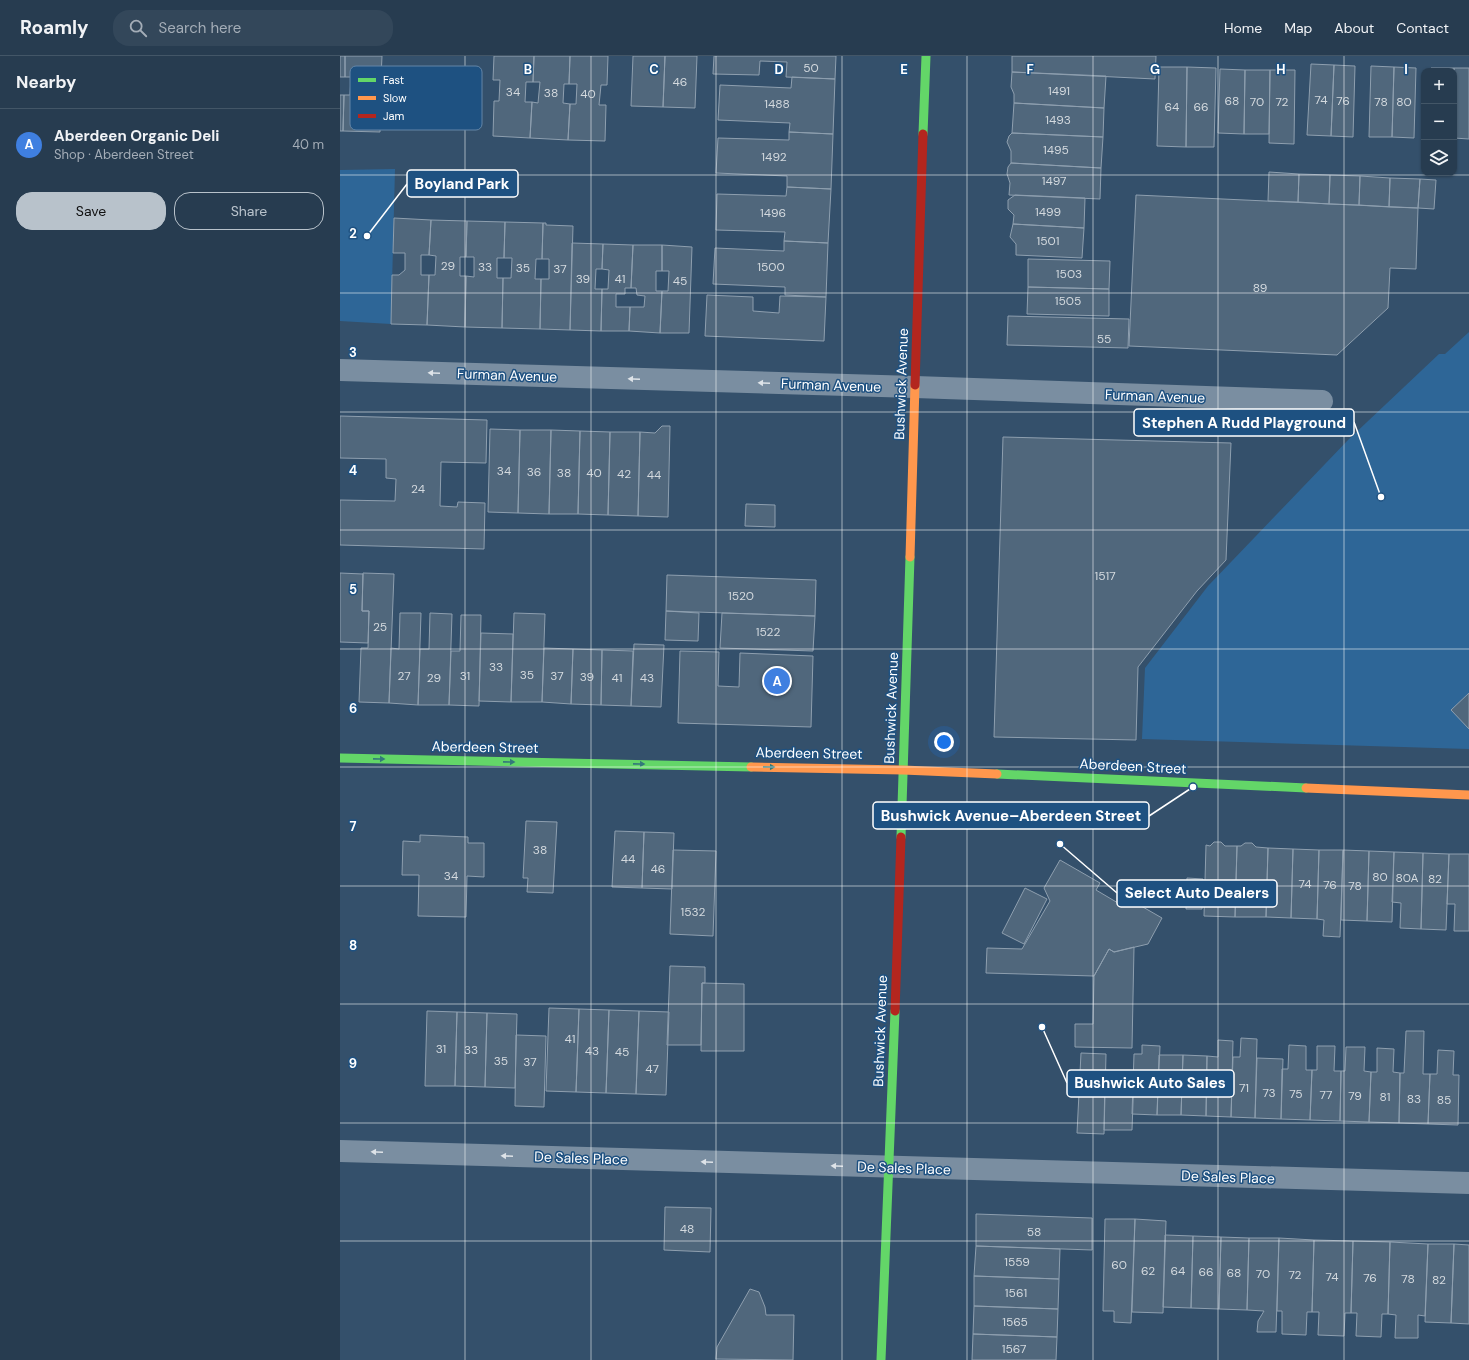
<!DOCTYPE html>
<meta charset="utf-8">
<style>
:root{--surface:#273c50;--page:#33475a;--text:#f1f3f6;--muted:#a4adb7;--line:#435667;--accent:#b8c2cb}
body{margin:0;font-family:"DM Sans",sans-serif;background:var(--page);color:var(--text)}
.controls{position:absolute;right:12px;top:12px;display:grid;overflow:hidden;border-radius:8px;box-shadow:0 1px 3px #0004}
.controls button{width:36px;height:36px;display:grid;place-items:center;padding:0;border:0;border-bottom:1px solid var(--line);background:var(--surface);color:var(--text);font:20px sans-serif}
.you{position:absolute;left:604px;top:686px;width:14px;height:14px;margin:-10px;border:3px solid #fff;border-radius:50%;background:#1a73e8;box-shadow:0 0 0 6px #1a73e833}
.badge{display:grid;place-items:center;width:26px;height:26px;border-radius:50%;background:var(--accent);color:#fff;font-size:13px;font-weight:700}
.pin{position:absolute;translate:-50% -50%;border:2px solid #fff;box-shadow:0 1px 4px #0006}
.list{margin:0;padding:0;list-style:none}
h2{display:flex;justify-content:space-between;align-items:center;height:52px;margin:0;padding:0 16px;font-size:17px}
h2 small{font-size:13px;font-weight:400;color:var(--muted)}
.list li{display:grid;grid-template-columns:26px 1fr auto;gap:12px;align-items:center;box-sizing:border-box;height:72px;padding:0 16px;border-top:1px solid var(--line)}
.list b{display:block;font-size:15px;white-space:nowrap}
.list p{margin:0;font-size:13px;white-space:nowrap;color:var(--muted)}
.list em{font-size:13px;font-style:normal;color:var(--muted)}
.actions{display:flex;gap:8px;padding:12px 16px}
.actions a{flex:1;padding:9px 0;border:1px solid var(--accent);border-radius:16px;text-align:center;font-size:14px;color:var(--accent)}
.actions .main{background:var(--accent);color:#111}
.icon{flex:none;width:22px;height:22px;fill:none;stroke:currentColor;stroke-width:2;stroke-linecap:round;stroke-linejoin:round}
.map{position:relative;flex:none;width:1129px;height:1304px;overflow:hidden}
header{display:flex;align-items:center;gap:24px;box-sizing:border-box;height:56px;padding:0 20px;background:var(--surface);border-bottom:1px solid var(--line)}
header strong{font-size:19px}
nav{display:flex;gap:22px;margin-inline-start:auto;font-size:14px}
.search{width:280px;height:36px;background:var(--page);display:flex;align-items:center;gap:10px;box-sizing:border-box;padding:0 14px;border-radius:16px;color:var(--muted);font-size:15px}
main{display:flex}
aside{flex:1;background:var(--surface)}
.map>svg:first-child{display:block}
.green{fill:#2e6697}
.building{fill:#50677c;stroke:#8e9faf}
.lines{fill:none;stroke-linecap:round;stroke-linejoin:round}
.street{stroke:#7a8ea1;stroke-width:22}
.fast{stroke:#63d668;stroke-width:9}
.slow{stroke:#ff974d;stroke-width:9}
.jam{stroke:#b3261e;stroke-width:9}
.oneway{fill:#dee3e8}
.oneway2{fill:#33797a}
.grid{fill:none;stroke:#fff;stroke-width:1;stroke-opacity:0.55}
.labels{text-anchor:middle;dominant-baseline:central;stroke-width:3;stroke-linejoin:round;paint-order:stroke}
.number-label{font-size:12px;fill:#d3d9de}
.street-label{font-size:14px;fill:#fff;stroke:#1e5181}
.key{fill:#1e5181;stroke:#6285a7;stroke-width:1}
.key-label{font-size:11px;fill:#fff}
.grid-label{font-size:13px;text-anchor:middle;font-weight:bold;fill:#fff;stroke:#1e5181;stroke-width:3;stroke-linejoin:round;paint-order:stroke}
.leader{fill:none;stroke:#fff;stroke-width:1.5}
.callout-dot{fill:#fff;stroke:#1e5181;stroke-width:1.5}
.callout{fill:#1e5181;stroke:#fff;stroke-width:1.5}
.callout-label{font-size:15px;text-anchor:middle;font-weight:bold;fill:#fff}
</style>
<header>
<strong>Roamly</strong>
<div class="search"><svg class="icon" aria-label="search" viewBox="0 0 24 24"><circle cx="10" cy="10" r="6"/><path d="M15 15l6 6"/></svg>Search here</div>
<nav><a>Home</a><a>Map</a><a>About</a><a>Contact</a></nav>
</header>
<main>
<aside>
<h2>Nearby<small></small></h2>
<ul class="list">
<li><span class="badge" style="background:#3f7fe0">A</span><div><b>Aberdeen Organic Deli</b><p>Shop · Aberdeen Street</p></div><em>40 m</em></li>
</ul>
<div class="actions"><a class="main">Save</a><a>Share</a></div>
</aside>
<div class="map">
<svg width="1129" height="1304" viewBox="0 0 1129 1304">
<rect width="100%" height="100%" fill="#34506b"/>
<path class="green" d="M55,113L51,268L0,265V114Z
M1129,276V693L802,683L805,612L868,530L1009,383L1099,298H1105Z"/>
<path class="building" d="M0,0H5V21H0Z
M5,0H42L41,22L36,21L35,40H41L40,76L3,75L4,39H10L11,21H5Z
M154,0H194L193,26H186L185,46H192L190,82L153,80L154,45H159L160,24H153Z
M194,0H230L229,28H224L223,47L230,48L228,84L190,82L192,46L198,47L200,26H193Z
M230,0H268L267,29H261L259,49H266L265,85L228,84L230,48H236L237,28H229Z
M293,0H325L323,51L291,50Z
M325,0H357L355,52L323,51Z
M374,0H496L495,23L446,21L447,6L420,5L419,19L373,18Z
M672,0H816L815,23L672,16Z
M971,8L994,9L991,80L967,79Z
M994,9L1015,10L1013,81L991,80Z
M1031,10L1054,11L1052,81H1029Z
M819,11H847L846,91L817,90Z
M847,11L876,12L874,91H846Z
M1054,11L1076,12L1074,82L1052,81Z
M1091,12H1114V22V15H1091Z
M1114,12H1129V83L1114,82Z
M880,13L905,14L904,78L878,77Z
M905,14H930L929,78H904Z
M930,14H955L954,88L929,87Z
M672,16L766,20L764,52L674,47V38L671,31Z
M452,21L495,23L493,78L449,76L450,67L378,64L380,29L451,32Z
M0,39H4L3,75H0Z
M674,47L764,52L763,81L672,77Z
M449,76L493,78L491,133L447,131V120L376,117L378,82L449,84Z
M672,77L763,81L761,112L671,107V95L667,86L669,80Z
M671,107L761,112L760,143L669,139L670,127L667,118L668,111Z
M929,116L959,118L958,146L928,145Z
M959,118L990,119L989,148L958,146Z
M990,119L1020,120L1019,149L989,148Z
M1020,120L1050,122L1049,151L1019,149Z
M1050,122L1080,123L1078,152L1049,151Z
M1080,123L1096,124L1094,153L1078,152Z
M447,131L491,133L488,187L444,185L445,176L376,174L377,138L446,140Z
M675,139L745,142L744,172L673,168L674,159L668,153V144Z
M796,139L1078,152L1076,213L1050,212L1048,252L997,299L789,290Z
M54,162L91,164L89,199H81V219H89L87,269L51,268L52,219H59L65,214V197H53Z
M91,164L127,165L126,201H120V220H126L125,271L87,269L89,219H95L96,200L89,199Z
M127,165L165,166L164,202H157V222H163L162,272L125,271L126,220L134,221V201H126Z
M165,166L203,167L202,203H196L195,223H201L200,273L162,272L163,222H171L172,202H164Z
M203,167H206V169L233,170L230,274L200,273L201,223H209V203H202Z
M673,168L744,172L742,202L676,199V188L670,181Z
M444,185L488,187L486,241L445,239V231L373,228L375,192L444,195Z
M232,187L263,188L262,213H256L255,233H262L261,275L230,274Z
M263,188L293,189L291,232H285V238H276V251H290L289,275H261L262,233H268L269,214L262,213Z
M293,189H322V215H316V235H322L320,277L289,275L290,251H304L305,240L297,239L296,232H291Z
M322,189L352,191L349,277H320L322,235H328L329,215H322Z
M688,203L770,205L769,233L688,231Z
M688,231L769,233V260L687,258Z
M367,239L413,241V255L439,257L440,240L486,241L484,285L365,280Z
M668,260L789,263L788,292L667,289Z
M0,360L147,364L146,407L101,406L100,450L117,451L118,446L145,447L144,493L0,489V444L55,445L56,423L46,422V403L0,402Z
M322,370H330L328,461L298,460L300,376L315,377Z
M150,373L180,374L178,457L148,456Z
M180,374H211L209,458L178,457Z
M211,374L240,375L238,458H209Z
M240,375L270,376L268,459L238,458Z
M270,376H300L298,460L268,459Z
M663,381L891,387L886,504L857,535L798,611L796,684L654,681Z
M406,448L435,449V471L405,470Z
M0,517L23,518L22,555H29L28,587L0,586Z
M23,517L54,518L49,647L19,646L21,592H28L29,555H22Z
M327,519L476,524L475,560L326,555Z
M326,555L359,557L358,585L325,584Z
M60,557H81L78,649L49,647L51,592L59,593Z
M90,557L112,558L109,649H78L80,593H89Z
M174,557L205,558L202,646H171Z
M382,557L475,560L473,595L380,592Z
M121,559H141L139,650L109,649L111,595H120Z
M141,577L173,578L171,646L139,645Z
M294,588L324,589L321,651L291,650Z
M204,592L233,593L231,648L202,646Z
M233,593L262,594L261,649L231,648Z
M262,594L293,595L291,650L261,649Z
M340,595L379,596L378,630L399,631L400,597L473,600L471,671L338,667Z
M1129,637V673L1111,654Z
M186,765L217,766L213,837L187,836L188,822H183Z
M275,775L304,776L302,832L272,831Z
M304,776L334,777L332,833L302,832Z
M80,779L128,781V787H144V821L127,820L126,861L78,860L79,819H62L63,785L80,786Z
M874,786H881L885,790H897L895,861L864,860L866,789L870,790Z
M905,787H912L916,791L928,792L926,861H895L897,790H901Z
M928,792L953,793L951,862L926,861Z
M953,793L979,794L977,863L951,862Z
M333,794L376,795L373,880L330,878Z
M979,794H1003L1000,881L983,880L984,864L977,863Z
M1003,794L1029,795L1027,865L1001,864Z
M1029,795L1054,796L1052,866L1027,865Z
M1054,796L1083,797L1081,873L1060,872L1061,847L1052,846Z
M1083,797L1109,798L1106,874L1081,873Z
M1109,798H1129V875H1114L1115,848H1107Z
M720,804L760,827L756,834L778,847L782,839L822,862L808,888L774,896L769,893L754,920L646,917L647,892L682,893L710,845L704,832Z
M847,822L863,823L862,853H846Z
M685,832L707,843L684,888L662,877Z
M794,891L792,992L735,991V968H753L754,920L769,893L774,896Z
M330,910L365,911V927H362L361,989H327Z
M362,927L404,928V995H361Z
M209,952L239,953L236,1036L206,1035Z
M239,953L269,954L266,1037L236,1036Z
M269,954L299,955L296,1038L266,1037Z
M87,955L117,956L115,1030H85Z
M299,955L329,956L326,1039L296,1038Z
M117,956L147,957L145,1031L115,1030Z
M147,957L177,958L175,1032L145,1031Z
M1066,975H1084L1083,1018H1090L1088,1068L1059,1067L1060,1017H1064Z
M176,979L206,980L204,1051L175,1050Z
M901,982L917,983L915,1062L891,1061L893,1001H900Z
M878,984L893,985L891,1061L866,1060L867,1000L878,1001Z
M802,989L820,990L817,1059L792,1058L794,998H802Z
M949,989L966,990V1014H972L970,1064L941,1063L942,1013H948Z
M977,990H995L994,1015H1001L1000,1065L970,1064L972,1014H977Z
M1006,991H1025L1024,1015L1031,1016L1029,1066L1000,1065L1001,1015H1005Z
M1037,992L1054,993L1053,1016L1060,1017L1059,1067L1029,1066L1031,1016H1037Z
M1098,994L1114,995L1113,1019H1119L1118,1069L1088,1068L1090,1018H1097Z
M741,997L766,998L764,1078L737,1077Z
M819,999H843L841,1059H817Z
M843,999L867,1000L866,1060L841,1059Z
M917,1002L943,1003L941,1063L915,1062Z
M765,1018L794,1019L792,1074H764Z
M325,1151L371,1152L370,1196L324,1194Z
M636,1158L752,1162V1194L636,1190Z
M765,1163H795L791,1267L774,1266V1255H763Z
M795,1163L826,1165L823,1257L792,1256Z
M825,1179L853,1180L851,1252L823,1251Z
M853,1180L881,1181L879,1253L851,1252Z
M881,1181L909,1182L907,1254L879,1253Z
M909,1182H939L936,1276H917L918,1265L924,1255L907,1254Z
M939,1182L974,1184L972,1256H967L966,1279L942,1278V1255H937Z
M974,1184L1013,1185L1011,1257H1005L1004,1280L978,1279L979,1256H972Z
M1013,1185L1050,1186L1048,1258H1042L1041,1281L1016,1280L1017,1257H1011Z
M1050,1186L1088,1188L1085,1260L1078,1259V1282H1055L1056,1259L1048,1258Z
M1088,1188H1114L1111,1267L1085,1266Z
M1114,1188L1129,1189V1268L1111,1267Z
M636,1190L720,1193L719,1223L634,1220Z
M634,1220L719,1223L718,1253L634,1250Z
M410,1233L419,1236L425,1251L426,1259H454L453,1304L376,1303L377,1291Z
M634,1250L718,1253L717,1281L633,1278Z
M633,1278L717,1281L716,1304H632Z"/>
<g class="lines">
<path class="street" d="M0,314L575,331L982,345
M0,1095L1129,1127"/>
<path class="fast" d="M583,78L586,0
M0,702L411,711
M657,718L966,732
M561,781L570,501
M541,1304L555,955"/>
<path class="slow" d="M570,501L575,329
M411,711L563,714L657,718
M966,732L1129,739"/>
<path class="jam" d="M575,329L583,78
M555,955L561,781"/>
</g>
<defs><path id="oneway-solid" d="M-6-.8H1V-3.2L6.5 0L1 3.2V.8H-6Z"/></defs>
<g class="oneway">
<use href="#oneway-solid" transform="translate(94 317) rotate(-178)"/>
<use href="#oneway-solid" transform="translate(294 323) rotate(-178)"/>
<use href="#oneway-solid" transform="translate(424 327) rotate(-178)"/>
<use href="#oneway-solid" transform="translate(37 1096) rotate(-178)"/>
<use href="#oneway-solid" transform="translate(167 1100) rotate(-178)"/>
<use href="#oneway-solid" transform="translate(367 1106) rotate(-178)"/>
<use href="#oneway-solid" transform="translate(497 1110) rotate(-178)"/>
</g>
<g class="oneway2">
<use href="#oneway-solid" transform="translate(39 703) rotate(1)"/>
<use href="#oneway-solid" transform="translate(169 706) rotate(1)"/>
<use href="#oneway-solid" transform="translate(299 708) rotate(1)"/>
<use href="#oneway-solid" transform="translate(429 711) rotate(1)"/>
</g>
<path class="grid" d="M125,0V1304M251,0V1304M376,0V1304M502,0V1304M627,0V1304M753,0V1304M878,0V1304M1004,0V1304M0,119H1129M0,237H1129M0,356H1129M0,474H1129M0,593H1129M0,711H1129M0,830H1129M0,948H1129M0,1067H1129M0,1185H1129"/>
<g class="labels">
<g class="number-label">
<text x="471" y="12">50</text>
<text x="340" y="26">46</text>
<text x="719" y="35">1491</text>
<text x="173" y="36">34</text>
<text x="211" y="37">38</text>
<text x="248" y="38">40</text>
<text x="981" y="44">74</text>
<text x="892" y="45">68</text>
<text x="1003" y="45">76</text>
<text x="917" y="46">70</text>
<text x="942" y="46">72</text>
<text x="1041" y="46">78</text>
<text x="1064" y="46">80</text>
<text x="437" y="48">1488</text>
<text x="832" y="51">64</text>
<text x="861" y="51">66</text>
<text x="718" y="64">1493</text>
<text x="716" y="94">1495</text>
<text x="434" y="101">1492</text>
<text x="714" y="125">1497</text>
<text x="708" y="156">1499</text>
<text x="433" y="157">1496</text>
<text x="708" y="185">1501</text>
<text x="108" y="210">29</text>
<text x="145" y="211">33</text>
<text x="431" y="211">1500</text>
<text x="183" y="212">35</text>
<text x="220" y="213">37</text>
<text x="729" y="218">1503</text>
<text x="243" y="223">39</text>
<text x="280" y="223">41</text>
<text x="340" y="225">45</text>
<text x="920" y="232">89</text>
<text x="728" y="245">1505</text>
<text x="764" y="283">55</text>
<text x="164" y="415">34</text>
<text x="194" y="416">36</text>
<text x="224" y="417">38</text>
<text x="254" y="417">40</text>
<text x="284" y="418">42</text>
<text x="314" y="419">44</text>
<text x="78" y="433">24</text>
<text x="765" y="520">1517</text>
<text x="401" y="540">1520</text>
<text x="40" y="571">25</text>
<text x="428" y="576">1522</text>
<text x="156" y="611">33</text>
<text x="187" y="619">35</text>
<text x="64" y="620">27</text>
<text x="125" y="620">31</text>
<text x="217" y="620">37</text>
<text x="247" y="621">39</text>
<text x="94" y="622">29</text>
<text x="277" y="622">41</text>
<text x="307" y="622">43</text>
<text x="200" y="794">38</text>
<text x="288" y="803">44</text>
<text x="318" y="813">46</text>
<text x="111" y="820">34</text>
<text x="1040" y="821">80</text>
<text x="1067" y="822">80A</text>
<text x="1095" y="823">82</text>
<text x="965" y="828">74</text>
<text x="990" y="829">76</text>
<text x="1015" y="830">78</text>
<text x="353" y="856">1532</text>
<text x="230" y="983">41</text>
<text x="101" y="993">31</text>
<text x="131" y="994">33</text>
<text x="252" y="995">43</text>
<text x="282" y="996">45</text>
<text x="161" y="1005">35</text>
<text x="190" y="1006">37</text>
<text x="312" y="1013">47</text>
<text x="904" y="1032">71</text>
<text x="929" y="1037">73</text>
<text x="956" y="1038">75</text>
<text x="986" y="1039">77</text>
<text x="1015" y="1040">79</text>
<text x="1045" y="1041">81</text>
<text x="1074" y="1043">83</text>
<text x="1104" y="1044">85</text>
<text x="347" y="1173">48</text>
<text x="694" y="1176">58</text>
<text x="677" y="1206">1559</text>
<text x="779" y="1209">60</text>
<text x="808" y="1215">62</text>
<text x="838" y="1215">64</text>
<text x="866" y="1216">66</text>
<text x="894" y="1217">68</text>
<text x="923" y="1218">70</text>
<text x="955" y="1219">72</text>
<text x="992" y="1221">74</text>
<text x="1030" y="1222">76</text>
<text x="1068" y="1223">78</text>
<text x="1099" y="1224">82</text>
<text x="676" y="1237">1561</text>
<text x="675" y="1266">1565</text>
<text x="674" y="1293">1567</text>
</g>
<g class="street-label">
<text transform="translate(167 319) rotate(2)">Furman Avenue</text>
<text transform="translate(561 328) rotate(-88)">Bushwick Avenue</text>
<text transform="translate(491 329) rotate(2)">Furman Avenue</text>
<text transform="translate(815 340) rotate(2)">Furman Avenue</text>
<text transform="translate(551 652) rotate(-88)">Bushwick Avenue</text>
<text transform="translate(145 691) rotate(1)">Aberdeen Street</text>
<text transform="translate(469 697) rotate(1)">Aberdeen Street</text>
<text transform="translate(793 710) rotate(3)">Aberdeen Street</text>
<text transform="translate(540 975) rotate(-88)">Bushwick Avenue</text>
<text transform="translate(241 1102) rotate(2)">De Sales Place</text>
<text transform="translate(564 1112) rotate(2)">De Sales Place</text>
<text transform="translate(888 1121) rotate(2)">De Sales Place</text>
</g>
</g>
<rect x="10" y="10" width="132" height="64" rx="6" class="key"/>
<rect x="18" y="22" width="18" height="4" fill="#63d668"/>
<rect x="18" y="40" width="18" height="4" fill="#ff974d"/>
<rect x="18" y="58" width="18" height="4" fill="#b3261e"/>
<g class="key-label">
<text x="43" y="28">Fast</text>
<text x="43" y="46">Slow</text>
<text x="43" y="64">Jam</text>
</g>
<g class="grid-label">
<text x="188" y="18">B</text>
<text x="314" y="18">C</text>
<text x="439" y="18">D</text>
<text x="564" y="18">E</text>
<text x="690" y="18">F</text>
<text x="815" y="18">G</text>
<text x="941" y="18">H</text>
<text x="1066" y="18">I</text>
<text x="13" y="182">2</text>
<text x="13" y="301">3</text>
<text x="13" y="419">4</text>
<text x="13" y="538">5</text>
<text x="13" y="657">6</text>
<text x="13" y="775">7</text>
<text x="13" y="894">8</text>
<text x="13" y="1012">9</text>
</g>
<path class="leader" d="M27 180L67 128M1041 441L1014 366M853 731L809 760M720 788L777 837M702 971L727 1027"/>
<g class="callout-dot">
<circle cx="27" cy="180" r="4"/>
<circle cx="1041" cy="441" r="4"/>
<circle cx="853" cy="731" r="4"/>
<circle cx="720" cy="788" r="4"/>
<circle cx="702" cy="971" r="4"/>
</g>
<g class="callout">
<rect x="67" y="114" width="111" height="27" rx="4"/>
<rect x="794" y="353" width="220" height="27" rx="4"/>
<rect x="533" y="746" width="276" height="27" rx="4"/>
<rect x="777" y="824" width="160" height="27" rx="4"/>
<rect x="727" y="1014" width="167" height="27" rx="4"/>
</g>
<g class="callout-label">
<text x="122" y="133">Boyland Park</text>
<text x="904" y="372">Stephen A Rudd Playground</text>
<text x="671" y="765">Bushwick Avenue–Aberdeen Street</text>
<text x="857" y="842">Select Auto Dealers</text>
<text x="810" y="1032">Bushwick Auto Sales</text>
</g>
</svg>
<div class="controls">
<button>+</button>
<button>−</button>
<button><svg class="icon" aria-label="layers" viewBox="0 0 24 24"><path d="M12 4l9 5-9 5-9-5zM3 14l9 5 9-5"/></svg></button>
</div>
<div class="you"></div>
<div class="pin badge" style="left:437px;top:625px;background:#3f7fe0">A</div>
</div>
</main>
